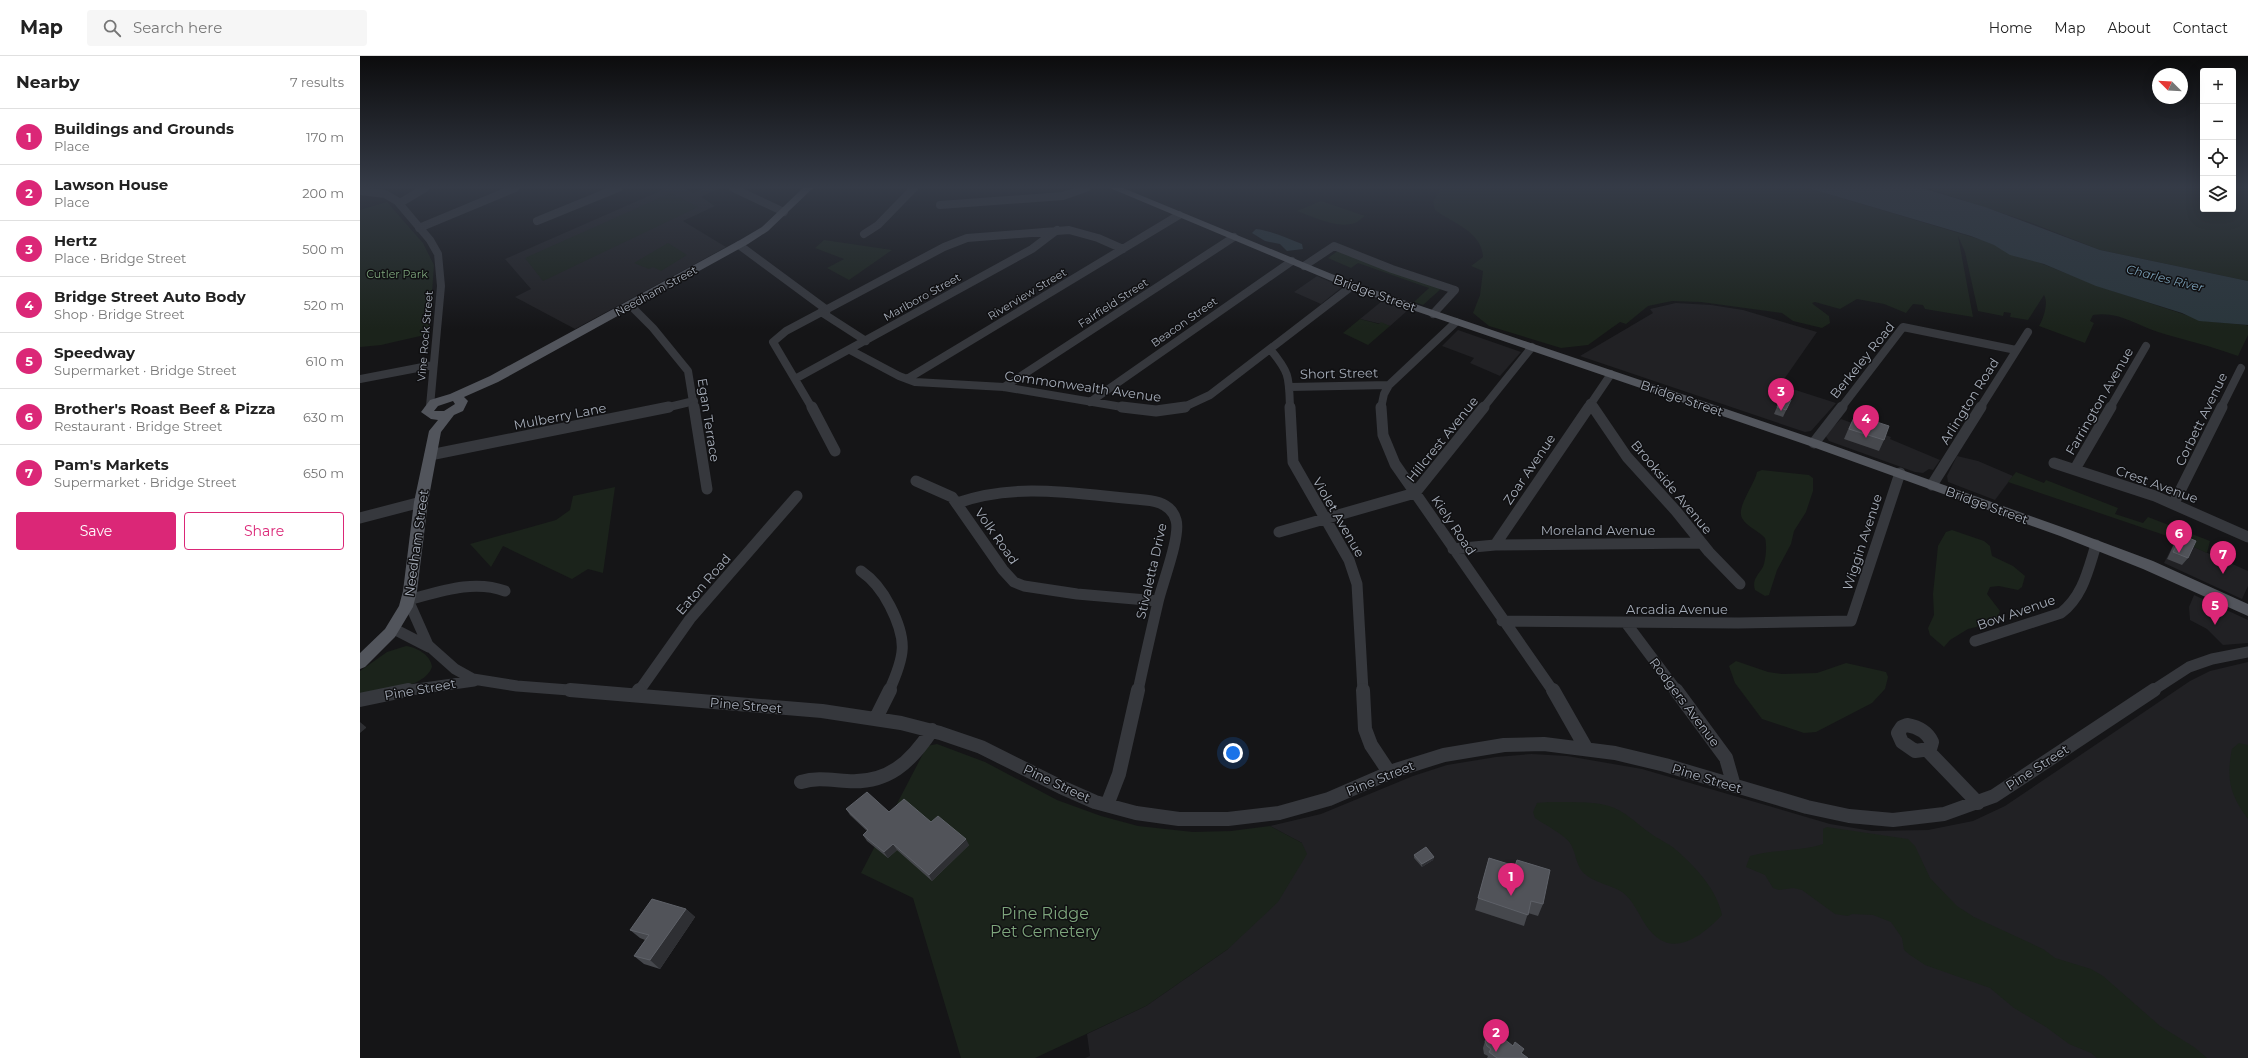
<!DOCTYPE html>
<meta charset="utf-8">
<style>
:root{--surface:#fff;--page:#f6f6f6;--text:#222;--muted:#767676;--line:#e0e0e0;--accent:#db2777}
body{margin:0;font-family:Montserrat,sans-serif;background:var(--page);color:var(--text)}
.controls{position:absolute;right:12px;top:12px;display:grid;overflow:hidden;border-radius:4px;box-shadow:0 4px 16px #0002}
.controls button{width:36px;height:36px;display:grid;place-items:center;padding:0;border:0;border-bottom:1px solid var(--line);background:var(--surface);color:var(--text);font:20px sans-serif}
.compass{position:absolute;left:1792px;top:12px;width:36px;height:36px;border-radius:50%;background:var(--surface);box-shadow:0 4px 16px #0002;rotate:294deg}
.you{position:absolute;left:873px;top:697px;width:14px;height:14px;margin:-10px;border:3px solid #fff;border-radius:50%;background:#1a73e8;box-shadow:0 0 0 6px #1a73e833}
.badge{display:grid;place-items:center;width:26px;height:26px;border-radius:50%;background:var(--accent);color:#fff;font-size:13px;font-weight:700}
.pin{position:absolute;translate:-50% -33px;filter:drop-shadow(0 1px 2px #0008)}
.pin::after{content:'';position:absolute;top:21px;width:14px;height:12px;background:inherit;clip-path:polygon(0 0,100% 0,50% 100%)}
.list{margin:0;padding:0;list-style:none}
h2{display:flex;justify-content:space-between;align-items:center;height:52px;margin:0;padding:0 16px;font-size:17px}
h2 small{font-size:13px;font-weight:400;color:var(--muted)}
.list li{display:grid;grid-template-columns:26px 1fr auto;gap:12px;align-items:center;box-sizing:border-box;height:56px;padding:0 16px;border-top:1px solid var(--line)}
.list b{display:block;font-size:15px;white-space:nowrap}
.list p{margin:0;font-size:13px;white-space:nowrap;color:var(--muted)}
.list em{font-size:13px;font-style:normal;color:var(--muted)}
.actions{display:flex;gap:8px;padding:12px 16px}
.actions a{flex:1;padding:9px 0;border:1px solid var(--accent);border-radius:4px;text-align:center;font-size:14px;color:var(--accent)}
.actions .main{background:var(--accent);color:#fff}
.icon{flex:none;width:22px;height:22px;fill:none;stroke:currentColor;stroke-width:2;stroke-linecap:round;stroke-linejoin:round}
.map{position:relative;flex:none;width:1888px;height:1002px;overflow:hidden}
header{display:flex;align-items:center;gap:24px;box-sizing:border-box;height:56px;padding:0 20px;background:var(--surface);border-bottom:1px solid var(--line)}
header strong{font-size:19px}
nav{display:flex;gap:22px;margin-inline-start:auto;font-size:14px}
.search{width:280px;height:36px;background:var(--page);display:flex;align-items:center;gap:10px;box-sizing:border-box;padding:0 14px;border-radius:4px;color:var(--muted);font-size:15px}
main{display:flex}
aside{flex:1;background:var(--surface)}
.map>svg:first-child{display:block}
.built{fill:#212124}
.green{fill:#1b231b}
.water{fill:#2a363c}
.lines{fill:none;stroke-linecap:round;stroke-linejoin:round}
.minor-far2{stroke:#36383d;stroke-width:8}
.minor-far1{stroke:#36383d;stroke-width:11}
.minor{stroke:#36383d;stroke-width:14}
.major{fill:#52555c;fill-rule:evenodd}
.wall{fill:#46484d}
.shaded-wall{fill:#2e2f33}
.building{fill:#515359;stroke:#5e6168}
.labels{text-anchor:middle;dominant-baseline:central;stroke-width:3;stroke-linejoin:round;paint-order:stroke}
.far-park-label{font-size:11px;fill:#7da57c;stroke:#101012}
.far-street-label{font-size:11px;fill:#a6adb9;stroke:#101012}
.far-water-label{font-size:12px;font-style:italic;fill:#7a9fb6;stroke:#101012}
.street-label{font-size:13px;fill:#a6adb9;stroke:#101012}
.near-park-label{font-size:16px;fill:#7da57c;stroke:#101012}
</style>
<header>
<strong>Map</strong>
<div class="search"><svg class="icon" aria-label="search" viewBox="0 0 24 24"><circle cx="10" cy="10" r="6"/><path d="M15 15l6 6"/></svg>Search here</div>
<nav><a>Home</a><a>Map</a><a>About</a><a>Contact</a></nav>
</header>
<main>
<aside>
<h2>Nearby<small>7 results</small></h2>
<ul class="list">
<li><span class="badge">1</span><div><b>Buildings and Grounds</b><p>Place</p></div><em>170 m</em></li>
<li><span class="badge">2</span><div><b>Lawson House</b><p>Place</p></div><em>200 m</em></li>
<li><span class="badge">3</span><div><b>Hertz</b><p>Place · Bridge Street</p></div><em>500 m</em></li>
<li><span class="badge">4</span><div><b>Bridge Street Auto Body</b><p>Shop · Bridge Street</p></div><em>520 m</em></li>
<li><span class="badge">5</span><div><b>Speedway</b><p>Supermarket · Bridge Street</p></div><em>610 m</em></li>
<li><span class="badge">6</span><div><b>Brother's Roast Beef &amp; Pizza</b><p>Restaurant · Bridge Street</p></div><em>630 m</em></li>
<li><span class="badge">7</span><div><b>Pam's Markets</b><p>Supermarket · Bridge Street</p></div><em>650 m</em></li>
</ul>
<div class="actions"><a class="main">Save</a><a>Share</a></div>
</aside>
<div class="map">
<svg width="1888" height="1002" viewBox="0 0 1888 1002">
<rect width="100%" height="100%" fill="#151517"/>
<path class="built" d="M307,132H324L333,137L345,132H360L341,141L355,150L323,165L366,191L215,273L155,241L171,233L145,203Z
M957,220L982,231L961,248L934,236Z
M1022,245L1048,254L1030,270L1000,263Z
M1316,247L1351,249L1383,254L1457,276L1420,329L1476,347L1451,375L1445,376L1220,300L1293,257L1290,253Z
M1098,274L1161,296L1140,320L1110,307L1114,302L1082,290Z
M1481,363L1531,381L1530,383L1580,404L1573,414L1569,413L1563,417L1555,416L1469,385L1465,379Z
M1597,400L1618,405L1653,420L1635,444L1588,426L1587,420Z
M1816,483L1888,515V530L1882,543L1804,507Z
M1834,539L1888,564V587L1863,589L1847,573L1830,564L1829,551Z
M1888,606V1002H725L730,1000L727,978L786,950L868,893L942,787L910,770L961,758L1053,720L1087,709L1136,701L1171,698L1207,700L1282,713L1470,768L1512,775L1568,774L1613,765L1645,750L1830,625L1850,615Z"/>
<path class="green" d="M1081,132H1448L1622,184L1744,232L1826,259L1845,265L1886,269L1888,270V279L1878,300C1851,290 1824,284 1798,276C1774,268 1758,255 1733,259L1730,265L1734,267L1725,287L1679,270C1683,263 1689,247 1684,239L1668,264L1650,261L1651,257L1644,256L1643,260L1618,255L1605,196L1598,180L1613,261L1565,253L1563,249L1553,248L1546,257L1524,248L1497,243L1480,253L1455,246L1452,247L1454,249L1469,260L1470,267L1462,272L1433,265L1422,257L1341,246L1312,245L1288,250L1266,268L1260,266L1228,289L1201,292L1129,270L1113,257L1120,239L1123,215L1111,210L1123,201C1122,176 1093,167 1075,154L1073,146Z
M1567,132H1843V153H1873V132H1888V225L1740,194L1672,167Z
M311,137L338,151L183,225L165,202Z
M961,145L1005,160C1002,162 998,166 995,167C977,173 954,161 937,155Z
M27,146L63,187L74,209L69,278L21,289L0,291V154Z
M464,184L532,194L489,224L467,212L484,203L455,192Z
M308,187L327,199L301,215L293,211L289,213L274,207Z
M979,194L1083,231L1063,249L1054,246L1069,232L998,207L991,212L968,202Z
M1000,263L1019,268L1021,266L1030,270L1008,289L983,277Z
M1402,414L1449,419L1453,422V435L1446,456L1434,475L1431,488L1417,514L1409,539L1405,540L1395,534C1391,521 1401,518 1404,508C1406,500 1407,490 1405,482C1399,475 1387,471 1382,462C1376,451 1395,428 1397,416Z
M1656,416L1684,427L1686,424L1758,452L1755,458L1783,467L1788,461L1850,485L1847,497L1816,483L1648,426Z
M255,431L243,517L228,513L212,523L143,490L131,511L110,488L196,464L210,454L213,440Z
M1592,474L1624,485L1630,490L1632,500L1653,510L1665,520L1662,531L1658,534L1639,530L1630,531L1627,538L1640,555L1636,566L1608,573L1590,584L1584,591L1570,579L1568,572L1574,559L1573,538L1578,490L1586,476Z
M46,590C56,591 71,599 72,611C65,632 21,636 0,640V615L27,596Z
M1376,605L1408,616L1422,618L1457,617L1486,607L1526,616L1528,621L1525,633L1512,647L1456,676L1444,677L1402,663L1375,627L1369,610Z
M1879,687L1888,689V763C1870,739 1866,723 1872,693Z
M577,688L625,706L697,744L741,760L778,770L833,776L871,775L910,770L942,787L947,798L918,846L868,893L786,950L675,1002H601L553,842L501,817L567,690Z
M1189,746C1204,746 1236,745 1249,750C1265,755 1277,768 1290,777C1298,783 1308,787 1315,793C1335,810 1357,834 1362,859C1339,883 1309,905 1285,868C1278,857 1273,844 1262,836C1251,829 1236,827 1226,819C1215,810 1217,798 1210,787C1202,777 1185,769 1175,762L1173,756L1177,747Z
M1467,771L1548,783L1555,790L1570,822L1597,850L1614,861L1683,893L1695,902L1731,913L1743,920L1800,970L1834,991L1847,1002H1737L1731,997L1709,988L1686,971L1654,952L1630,932L1565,909L1550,899L1544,894L1542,882L1531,866L1513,859L1492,858L1488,860L1475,858L1442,834L1433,832L1419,834L1413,832L1405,819L1386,811L1390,800C1414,793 1439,796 1463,788V773Z"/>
<path class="water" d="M1448,132H1562L1625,151L1740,194L1888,225V269L1839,265L1822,257L1736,230L1684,208L1650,199L1634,189L1611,180Z
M896,173C912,175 926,182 942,188L943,193L927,195L920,188L905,185L892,177Z"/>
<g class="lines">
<path class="minor-far2" d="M373,132L424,156
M0,135L25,138L37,145L70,184L78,198L81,230L70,350
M40,147L65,132
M580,149L703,140L726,132
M177,165L258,132
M59,172L155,132
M504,178L518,169L554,132
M379,189L467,254
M944,210L974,190L1032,213L1095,234L1073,258
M270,249L293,272L328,315L334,352
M461,256L506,285
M910,293C930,317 929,321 930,352
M490,294L539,320L555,326L644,331L768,352
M0,323L73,309
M435,323L672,193L697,174
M547,323L819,159
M644,331L874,181
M930,331L1029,329
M730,346L932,205
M1230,347L1233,352
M305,352L334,345
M452,352L413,286L426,275L584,191L607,182L709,174L738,182L763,193
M822,352L850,339L992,230
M1021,352L1024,338L1029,329L1096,266
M1123,352L1172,291
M1228,352L1251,318
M1481,352L1543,271L1656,294
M1620,352L1668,276
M1750,352L1786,290
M1861,352L1881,312"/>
<path class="minor-far1" d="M334,351L347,433
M452,351L475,395
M762,351L796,355L825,351
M930,351L933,406L989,504L997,528L1003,635
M1021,351L1023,379L1035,408L1193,635
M1233,351L1267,401L1316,455L1349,496L1380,528
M1454,387L1482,351
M70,399L309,351
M1694,407L1795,440L1888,481
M1715,413L1751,351
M556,425L592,441L643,514L654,526L664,530L717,538L798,545
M1572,429L1621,351
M597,447C658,425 722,439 785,444C798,445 812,449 816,464C821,480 802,528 798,546C791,576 784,606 778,635
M1814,447L1862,351
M0,462L61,446
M919,476L1055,437L1124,351
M1135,489L1341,487
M1093,493L1135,489L1229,351
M501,515C514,524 523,536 530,550C548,585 545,600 529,635
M145,535C113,523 79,536 48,544L68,589L95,613L113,623L157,630L222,635
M1142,565L1378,567L1491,565L1540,417
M1266,567L1317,635
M34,573L69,591
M1615,585L1701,557C1723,540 1728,514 1736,489
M43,635L114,625
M279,635L330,563L437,440
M1792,635L1829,611L1852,603L1888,596"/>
<path class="minor" d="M210,634L462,655L541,667L580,677L621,691L701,731L735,746L776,757L819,763H868L919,757L969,743L1036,714L1084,699L1144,689L1184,688L1255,697L1305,709L1447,751L1489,760L1533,764L1584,758L1634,740L1794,634
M1003,634L1005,673L1011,689L1029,716
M1193,634L1226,692
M1316,634L1366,702L1374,730
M276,639L279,634
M0,644L48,634
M516,662L530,634
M1547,669C1558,671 1567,675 1572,686L1570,693L1555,695L1542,686L1538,677L1542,671Z
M1568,695L1618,747
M441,726C457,721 471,724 487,725C528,728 551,706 572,674
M747,749L759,718L778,634"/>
<path class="major" d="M443,132H453L408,175L388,188L138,326L104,341L108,345L103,355L94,359L81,376L68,446L57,535L53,551L35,581L5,611L0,613V597L25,573L39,550L43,535L54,446L64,399L69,375L78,364L71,363L61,356L70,344L90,338L130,320L380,184L402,171ZM93,345L95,348L84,355H74L78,350Z
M750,132H763L996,228L1458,384L1710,474L1793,505L1888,548V560L1783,513L1700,480L1450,390L988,232Z"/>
</g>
<path class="wall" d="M1431,344L1423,361L1414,358L1417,351Z
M1495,359L1524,384L1519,395L1484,383L1490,369Z
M1822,479L1828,502L1822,509L1807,503L1815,486Z
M486,753L529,756L571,766L609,789L572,825L537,794L528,802L507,785L503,779L507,775L490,759Z
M1054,799L1074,801L1073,804L1062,811L1054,802Z
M1129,802L1155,810L1157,804L1183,848L1178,860L1168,857L1164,870L1115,854Z
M326,853L335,861L300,913L284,908L274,900L285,884L280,882L270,874Z
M1125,985L1162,997L1168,1002H1127L1128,1000L1124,998L1123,992Z"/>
<path class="shaded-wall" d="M0,666L6,671V672L0,677Z
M606,783L609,789L572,825L569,819Z
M533,788L537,794L528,802L524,796Z
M1074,801L1073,804L1062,811V808Z
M326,853L335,861L300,913L290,904Z"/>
<path class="building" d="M1422,342L1431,344L1426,354L1417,351Z
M1495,359L1529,370L1524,384L1489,373Z
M1822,479L1836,485L1828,502L1813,496Z
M507,736L529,756L544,743L571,766L578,760L606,783L569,819L533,788L524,796L503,779L508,774L486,753Z
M1066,791L1074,801L1062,808L1054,799Z
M1129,802L1155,810L1157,804L1190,814L1183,848L1171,845L1168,859L1118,842Z
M292,843L326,853L290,904L274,900L289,879L270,874Z
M1129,979H1139L1153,990L1155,986L1164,993L1161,997L1168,1002H1137L1129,996L1131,993L1127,990L1125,985Z"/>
<linearGradient id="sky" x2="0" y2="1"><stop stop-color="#0c0c0d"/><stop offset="0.48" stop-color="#353b47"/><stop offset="1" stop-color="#353b47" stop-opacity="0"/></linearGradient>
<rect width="1888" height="273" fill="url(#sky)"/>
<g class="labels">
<g class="far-park-label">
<text x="37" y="218">Cutler Park</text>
</g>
<g class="far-street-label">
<text transform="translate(296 235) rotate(-29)">Needham Street</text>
<text transform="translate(667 238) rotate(-31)">Riverview Street</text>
<text transform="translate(562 241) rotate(-29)">Marlboro Street</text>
<text transform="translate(753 247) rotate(-33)">Fairfield Street</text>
<text transform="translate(824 266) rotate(-35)">Beacon Street</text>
<text transform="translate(65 280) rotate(-85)">Vine Rock Street</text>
</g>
<g class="far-water-label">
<text transform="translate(1805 222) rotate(14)">Charles River</text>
</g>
<g class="street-label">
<text transform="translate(1015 237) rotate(20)">Bridge Street</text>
<text transform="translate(1502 304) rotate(-51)">Berkeley Road</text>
<text transform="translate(979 317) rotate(-1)">Short Street</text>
<text transform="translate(723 330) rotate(8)">Commonwealth Avenue</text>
<text transform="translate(1322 342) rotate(19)">Bridge Street</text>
<text transform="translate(1609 345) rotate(-58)">Arlington Road</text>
<text transform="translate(1739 345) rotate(-60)">Farrington Avenue</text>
<text transform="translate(200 360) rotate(-11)">Mulberry Lane</text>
<text transform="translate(1841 363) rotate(-64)">Corbett Avenue</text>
<text transform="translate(349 364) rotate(81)">Egan Terrace</text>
<text transform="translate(1082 383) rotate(-51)">Hillcrest Avenue</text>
<text transform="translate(1169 413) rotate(-56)">Zoar Avenue</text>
<text transform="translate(1797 428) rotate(20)">Crest Avenue</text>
<text transform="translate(1312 431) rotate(50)">Brookside Avenue</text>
<text transform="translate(1627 449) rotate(20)">Bridge Street</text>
<text transform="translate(979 461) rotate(60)">Violet Avenue</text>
<text transform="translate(1094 469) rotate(56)">Kiely Road</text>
<text x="1238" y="474">Moreland Avenue</text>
<text transform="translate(637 480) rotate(55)">Volk Road</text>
<text transform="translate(1502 486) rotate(-72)">Wiggin Avenue</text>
<text transform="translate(56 487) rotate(-82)">Needham Street</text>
<text transform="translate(791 515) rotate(-77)">Stivaletta Drive</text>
<text transform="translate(343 528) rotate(-49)">Eaton Road</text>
<text x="1317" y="553">Arcadia Avenue</text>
<text transform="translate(1656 556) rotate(-19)">Bow Avenue</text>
<text transform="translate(60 633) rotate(-10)">Pine Street</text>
<text transform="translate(1325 646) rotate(53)">Rodgers Avenue</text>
<text transform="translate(386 649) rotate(5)">Pine Street</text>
<text transform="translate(1677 711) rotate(-33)">Pine Street</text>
<text transform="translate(1020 722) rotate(-22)">Pine Street</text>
<text transform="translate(1347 722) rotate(17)">Pine Street</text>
<text transform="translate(697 727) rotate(25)">Pine Street</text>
</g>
<g class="near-park-label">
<text x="685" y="857">Pine Ridge<tspan x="685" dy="18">Pet Cemetery</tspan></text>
</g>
</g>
</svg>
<div class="controls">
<button>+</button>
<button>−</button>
<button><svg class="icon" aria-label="locate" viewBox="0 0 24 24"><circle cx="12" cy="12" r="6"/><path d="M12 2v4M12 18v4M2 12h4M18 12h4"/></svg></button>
<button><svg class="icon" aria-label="layers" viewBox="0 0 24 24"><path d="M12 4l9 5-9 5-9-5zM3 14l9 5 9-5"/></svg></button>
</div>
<svg class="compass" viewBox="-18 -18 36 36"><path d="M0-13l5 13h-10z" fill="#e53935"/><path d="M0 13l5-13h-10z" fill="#767676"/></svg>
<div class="you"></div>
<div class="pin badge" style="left:1151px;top:840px">1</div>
<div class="pin badge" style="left:1136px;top:996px">2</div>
<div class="pin badge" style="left:1421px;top:355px">3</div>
<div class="pin badge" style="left:1506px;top:382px">4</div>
<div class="pin badge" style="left:1855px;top:569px">5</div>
<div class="pin badge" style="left:1819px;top:497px">6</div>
<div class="pin badge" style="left:1863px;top:518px">7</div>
</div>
</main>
